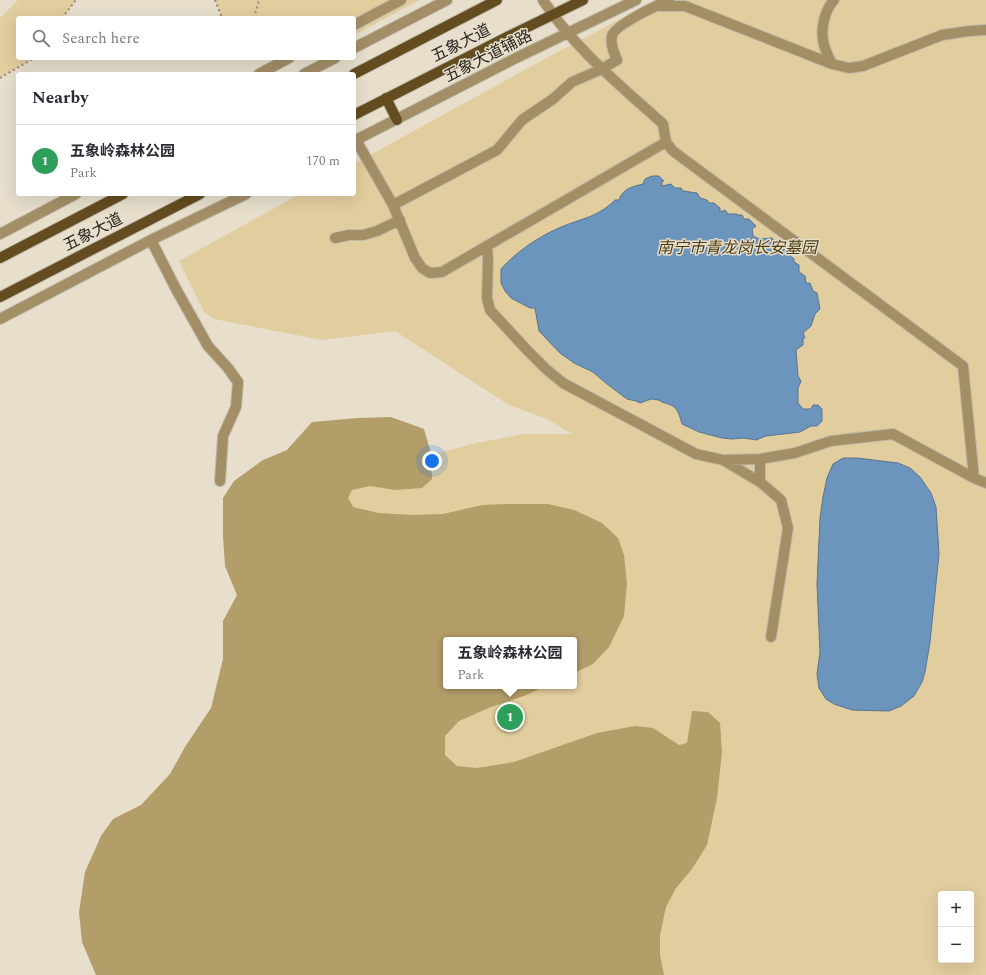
<!DOCTYPE html>
<meta charset="utf-8">
<style>
:root{--surface:#fff;--page:#f7f7f7;--text:#2b2b33;--muted:#7c7c81;--line:#e1e1e2;--accent:#d93025}
body{margin:0;font-family:Spectral,"Noto Sans SC",serif;background:var(--page);color:var(--text)}
.controls{position:absolute;right:12px;bottom:12px;display:grid;overflow:hidden;border-radius:4px;box-shadow:0 4px 16px #0002}
.controls button{width:36px;height:36px;display:grid;place-items:center;padding:0;border:0;border-bottom:1px solid var(--line);background:var(--surface);color:var(--text);font:20px sans-serif}
.you{position:absolute;left:432px;top:461px;width:14px;height:14px;margin:-10px;border:3px solid #fff;border-radius:50%;background:#1a73e8;box-shadow:0 0 0 6px #1a73e833}
.badge{display:grid;place-items:center;width:26px;height:26px;border-radius:50%;background:var(--accent);color:#fff;font-size:13px;font-weight:700}
.pin{position:absolute;translate:-50% -50%;border:2px solid #fff;box-shadow:0 1px 4px #0006}
.popup{position:absolute;left:443px;top:637px;width:134px;height:52px;box-sizing:border-box;display:grid;place-content:center;border-radius:4px;background:var(--surface);filter:drop-shadow(0 1px 3px #0005);font-size:13px;white-space:nowrap;color:var(--muted)}
.popup b{font-size:15px;color:var(--text)}
.popup::after{content:'';position:absolute;left:50%;top:100%;margin-left:-8px;border:8px solid transparent;border-top-color:var(--surface)}
.list{margin:0;padding:0;list-style:none}
h2{display:flex;justify-content:space-between;align-items:center;height:52px;margin:0;padding:0 16px;font-size:17px}
h2 small{font-size:13px;font-weight:400;color:var(--muted)}
.list li{display:grid;grid-template-columns:26px 1fr auto;gap:12px;align-items:center;box-sizing:border-box;height:72px;padding:0 16px;border-top:1px solid var(--line)}
.list b{display:block;font-size:15px;white-space:nowrap}
.list p{margin:0;font-size:13px;white-space:nowrap;color:var(--muted)}
.list em{font-size:13px;font-style:normal;color:var(--muted)}
.icon{flex:none;width:22px;height:22px;fill:none;stroke:currentColor;stroke-width:2;stroke-linecap:round;stroke-linejoin:round}
.map{position:relative;flex:none;width:986px;height:975px;overflow:hidden}
.search{position:absolute;background:var(--surface);box-shadow:0 4px 16px #0002;left:16px;top:16px;width:340px;height:44px;display:flex;align-items:center;gap:10px;box-sizing:border-box;padding:0 14px;border-radius:4px;color:var(--muted);font-size:15px}
.panel{position:absolute;background:var(--surface);box-shadow:0 4px 16px #0002;left:16px;top:72px;width:340px;height:124px;border-radius:4px}
.map>svg:first-child{display:block}
.green{fill:#e1cd9d;fill-rule:evenodd}
.forest{fill:#b39d68}
.water{fill:#6c95bd;stroke:#58748e}
.lines{fill:none;stroke-linecap:round;stroke-linejoin:round}
.minor-casing{stroke:#c1baa9;stroke-width:12}
.major-casing{stroke:#c1baa9;stroke-width:12}
.path{stroke:#918b7d;stroke-width:2;stroke-dasharray:2 3;stroke-linecap:butt}
.minor{stroke:#a38e66;stroke-width:10}
.major{stroke:#634c1f;stroke-width:10}
.labels{text-anchor:middle;dominant-baseline:central;stroke-width:3;stroke-linejoin:round;paint-order:stroke}
.street-label{font-size:16px;fill:#2a271f;stroke:#e7dfcc}
.park-label{font-size:16px;font-style:italic;fill:#4c3c11;stroke:#e7dfcc}
</style>
<div class="map">
<svg width="986" height="975" viewBox="0 0 986 975">
<rect width="100%" height="100%" fill="#e7dfcc"/>
<path class="green" d="M18,0H76L62,18H18V58H33L31,60L0,78V18Z
M215,0H420L354,35V18H222Z
M656,0H986V975H105L205,733L261,536L398,449L442,452L476,443L524,434H572L547,419L509,405L395,331L322,340L214,319L204,312L179,261L300,194H354V164L528,68ZM446,640H574V686H446ZM941,894H971V960H941Z"/>
<path class="forest" d="M391,417L424,429L432,457V479L422,488L395,490L370,486L352,490L348,498L353,507L378,513L413,515L443,514L482,505L506,504H548L574,510L602,523L618,538L624,555L627,583L624,616L609,647L593,664L574,673V640H446V686H546L524,696L491,707L459,721L445,736V755L457,766L477,768L514,762L597,733L635,726L653,728L679,745L687,743L692,711L708,712L720,723L722,752L717,798L707,845L692,869L676,888L666,907L660,935V955L664,975H96L82,942L79,912L85,872L101,836L113,819L141,805L170,774L185,747L211,708L223,659V621L237,595L225,566L223,536V498L234,481L263,460L287,450L312,422L358,418Z"/>
<path class="water" d="M652,176H659L664,181H662V186L671,184L675,188H681L683,191L697,193L700,198L707,200L709,203H714L720,208V212L725,210L728,214H737V215H742L744,219H749L756,226L752,229L753,236L759,239L772,238L778,248L785,250L794,259V262L799,265V272L805,276L806,283H810L813,291L817,293L820,309L815,314L811,326L803,333L805,338H803V345L796,350L798,376L801,381L798,388V403L803,409H811L813,405H818L822,409V421L817,426H811L800,432L766,436L756,440L744,438L731,439L722,438L699,432L682,424C680,417 678,408 671,405C666,403 662,403 659,400L651,399L640,403L636,401L627,399L607,384L593,372L574,363L560,353L539,331L535,308H530L511,298L505,291L501,283V269C519,249 544,233 569,224C588,217 600,215 615,200H619C623,188 632,187 643,184L645,179Z
M843,458H857L898,463L910,468L920,477L931,493L936,507L939,554L930,642L925,672L922,682L914,696L901,706L889,711L852,710L834,704L826,699L819,688L817,674L820,652L817,584L820,518L823,497L827,478L833,464Z"/>
<g class="lines">
<defs>
<path id="minor" d="M543,0C574,48 621,86 663,124L666,142L673,151L963,366L974,478L986,483
M660,6H685L832,64L849,68L863,66L942,35L969,31L986,30
M354,25L401,0
M354,48L447,0
M832,64C829,58 826,52 824,45C820,31 824,11 834,0
M259,74L289,58
M304,74L335,58
M356,140L393,205L415,258L422,268L430,273L442,272L666,142
M354,141L516,58L636,0
M393,205L497,150L522,120L553,99L572,82L602,69L617,60C614,53 610,44 612,36C614,25 658,5 669,0
M0,234L76,194
M335,238L349,235H363L377,231L400,220
M151,240L176,289L208,346L228,368L238,382L236,407L223,436L220,481
M487,246L488,259L487,298L490,310L527,350L546,369L563,383L696,454L723,460L760,459L795,453L831,441L893,434L974,478
M0,319L151,240L246,194
M723,460L760,482L781,500L788,528L771,637
M760,482V459"/>
<path id="major" d="M354,74L497,0
M386,98L397,120
M354,115L507,37L583,0
M0,258L123,194
M0,297L200,194"/>
</defs>
<use href="#minor" class="minor-casing"/>
<use href="#major" class="major-casing"/>
<path class="path" d="M215,0L222,18
M62,18L76,0
M254,18L259,0
M0,78L31,60L33,58"/>
<use href="#minor" class="minor"/>
<use href="#major" class="major"/>
</g>
<g class="labels">
<g class="street-label">
<text transform="translate(461 43) rotate(-27)">五象大道</text>
<text transform="translate(488 56) rotate(-27)">五象大道辅路</text>
<text transform="translate(93 232) rotate(-27)">五象大道</text>
</g>
<g class="park-label">
<text x="737" y="248">南宁市青龙岗长安墓园</text>
</g>
</g>
</svg>
<div class="controls">
<button>+</button>
<button>−</button>
</div>
<div class="you"></div>
<div class="pin badge" style="left:510px;top:717px;background:#2e9e5b">1</div>
<div class="popup"><b>五象岭森林公园</b>Park</div>
<div class="search"><svg class="icon" aria-label="search" viewBox="0 0 24 24"><circle cx="10" cy="10" r="6"/><path d="M15 15l6 6"/></svg>Search here</div>
<section class="panel">
<h2>Nearby<small></small></h2>
<ul class="list">
<li><span class="badge" style="background:#2e9e5b">1</span><div><b>五象岭森林公园</b><p>Park</p></div><em>170 m</em></li>
</ul>
</section>
</div>
